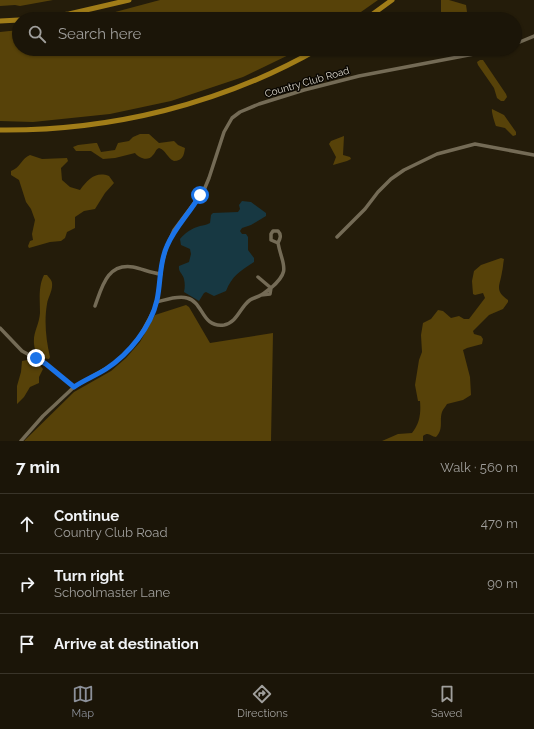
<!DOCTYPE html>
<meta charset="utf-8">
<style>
:root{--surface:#1b1508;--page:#282216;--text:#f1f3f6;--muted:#a09f9c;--line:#393429;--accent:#8c9099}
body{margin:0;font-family:Raleway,sans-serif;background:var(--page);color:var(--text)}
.stop{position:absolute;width:12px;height:12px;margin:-9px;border:3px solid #1a73e8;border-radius:50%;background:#fff}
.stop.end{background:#1a73e8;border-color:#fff;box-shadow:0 1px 4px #0008}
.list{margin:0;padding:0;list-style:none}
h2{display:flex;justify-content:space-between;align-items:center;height:52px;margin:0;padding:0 16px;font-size:17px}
h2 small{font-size:13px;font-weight:400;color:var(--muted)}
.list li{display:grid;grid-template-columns:26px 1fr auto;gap:12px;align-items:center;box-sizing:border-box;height:60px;padding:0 16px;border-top:1px solid var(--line)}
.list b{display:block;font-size:15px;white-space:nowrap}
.list p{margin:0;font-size:13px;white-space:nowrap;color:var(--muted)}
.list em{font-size:13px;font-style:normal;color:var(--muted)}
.icon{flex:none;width:22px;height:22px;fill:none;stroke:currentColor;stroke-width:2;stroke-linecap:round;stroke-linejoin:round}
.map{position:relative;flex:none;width:534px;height:441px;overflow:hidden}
.search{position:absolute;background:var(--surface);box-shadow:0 1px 3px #0004;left:12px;right:12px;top:12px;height:44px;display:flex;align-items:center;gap:10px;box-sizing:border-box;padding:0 14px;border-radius:22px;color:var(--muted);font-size:15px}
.sheet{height:232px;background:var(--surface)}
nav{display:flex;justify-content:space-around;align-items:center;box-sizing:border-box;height:56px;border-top:1px solid var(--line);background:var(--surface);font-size:11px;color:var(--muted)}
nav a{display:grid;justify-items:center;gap:2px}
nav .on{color:var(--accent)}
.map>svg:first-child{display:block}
.green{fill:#574209}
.water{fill:#173842}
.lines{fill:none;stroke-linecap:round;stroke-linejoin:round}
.minor{stroke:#746b56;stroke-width:3.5}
.highway{stroke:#a17d18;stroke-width:5}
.route{stroke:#1a73e8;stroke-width:5}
.labels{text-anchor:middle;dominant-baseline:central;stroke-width:3;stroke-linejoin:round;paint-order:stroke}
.street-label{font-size:10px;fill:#ded9cd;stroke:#0a0702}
</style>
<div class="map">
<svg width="534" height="441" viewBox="0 0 534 441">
<rect width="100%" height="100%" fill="#241c0a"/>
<path class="green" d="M0,0H53L20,6L15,5L0,6Z
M160,0H378L351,19H89Z
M441,0H449L466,5L468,19H433L431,17L441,12Z
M19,30V49H301L243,77L171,101L110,114L33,122L0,121V32Z
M480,60H483L506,94L507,97L504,101H501L497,98L494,88L478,65L477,62Z
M492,109L504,115L516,132V135L513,136L505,128L496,126C495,124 491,111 492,109Z
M140,134H149L159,143L174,141L178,145L185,148C184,156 182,161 174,161C167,158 166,150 159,148C155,150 156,152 153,155C148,162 139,158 135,153L115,158L103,159L91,151H76L73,147L78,145L95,143H97L101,152L115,150L118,143L129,141L133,137Z
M344,136L343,155L350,157L351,159L347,161L333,165L336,157L329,144L331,141Z
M30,155L42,159L67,158L68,161L61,168L62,180L70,187L80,190C88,179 96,171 109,176L114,183L105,193L95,209L84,211L75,217V228L67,232L65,238L61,241L50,242L29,248L28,246L30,241L33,240L32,234L35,220L31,209L26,202L19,180L11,175V171C20,168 22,158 30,155Z
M501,258L504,259C503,264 503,268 502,272C500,286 494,290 508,300V302L503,309L489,315L473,331L474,334L481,336L483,339L482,344L467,348L463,350L470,377L471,395L463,400L447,404C446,406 443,409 442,412C439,421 444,429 436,437C431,437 429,431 423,436V441H382L398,434L412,433C420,423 421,413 420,401H418L415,385L419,360L422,352L421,335L423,323L431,319L438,310L443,311L451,318L459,316L464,319H469L485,298L483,293L475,295L473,294L472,281L474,271L481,265Z
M44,275H47C49,278 52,280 52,283C53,291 48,297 47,304C44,321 46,340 50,357L49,359C41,358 37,357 35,349C31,334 39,327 40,313C40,301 38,287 44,275Z
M186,305L189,307L210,343L273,333L271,441H24L74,392L111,371L126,358L140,342L155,315Z
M27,360L38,363L43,369L39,377V383L30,387L24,397L17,404V386L21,372L22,361Z"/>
<path class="water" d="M242,201L251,202L266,213V216L251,225L242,228L240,231L242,234H246L248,237V250L254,258V262C240,271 232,276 226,291L214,296L206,292L204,293L199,301L184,292C185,288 185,283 184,279C183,274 178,272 179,266L189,262L191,254L190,249L181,245L180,239C185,233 192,228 200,226C204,225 206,225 210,223L211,215L213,213L238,212L240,209L239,205Z"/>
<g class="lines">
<path class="minor" d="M515,44L534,36
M337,237L365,209L378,192L391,179L404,170L437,154L475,144L534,155
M258,277L271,288C292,270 282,265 278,243L271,240V234L273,231H278C282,235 280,239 278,243
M157,302C165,300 178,295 187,298C204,302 201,328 224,325C237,323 240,307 250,300C253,298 258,297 261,295C265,293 267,290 271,288L270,294L261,295
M95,306C102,287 107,263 133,267C143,269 151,273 161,274
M0,328L22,351L46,364L74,387
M21,441L43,416L74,387L112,365L130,349L140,336L154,310L157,302L162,263L167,246L174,230L204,190L209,178L224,132L232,118L240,112L259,104L304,90L359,76L500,49"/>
<path class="highway" d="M29,19L69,14L129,0
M366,19L392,0
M0,21L19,20
M0,130C111,131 222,104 318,49"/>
</g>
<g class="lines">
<path class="route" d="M36,358L46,364L74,387C84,380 95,376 106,369C129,354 151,327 157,300C161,282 159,263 167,246C175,227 190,213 200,195"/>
</g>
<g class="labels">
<g class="street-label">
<text transform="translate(307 82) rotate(-16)">Country Club Road</text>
</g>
</g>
</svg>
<div class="stop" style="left:200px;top:195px"></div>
<div class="stop end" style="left:36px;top:358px"></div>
<div class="search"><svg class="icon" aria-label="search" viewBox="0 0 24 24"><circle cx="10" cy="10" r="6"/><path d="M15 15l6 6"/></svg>Search here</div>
</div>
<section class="sheet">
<h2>7 min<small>Walk · 560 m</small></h2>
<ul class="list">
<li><svg class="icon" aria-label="ahead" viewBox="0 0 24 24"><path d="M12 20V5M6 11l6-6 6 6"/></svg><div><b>Continue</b><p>Country Club Road</p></div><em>470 m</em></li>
<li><svg class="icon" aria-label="right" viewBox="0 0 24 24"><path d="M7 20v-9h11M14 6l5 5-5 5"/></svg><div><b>Turn right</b><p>Schoolmaster Lane</p></div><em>90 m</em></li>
<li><svg class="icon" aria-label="arrive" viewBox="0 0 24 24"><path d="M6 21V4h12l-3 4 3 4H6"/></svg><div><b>Arrive at destination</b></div></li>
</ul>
</section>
<nav>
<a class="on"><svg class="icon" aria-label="map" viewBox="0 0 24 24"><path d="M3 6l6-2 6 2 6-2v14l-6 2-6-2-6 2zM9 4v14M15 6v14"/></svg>Map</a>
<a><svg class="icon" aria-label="directions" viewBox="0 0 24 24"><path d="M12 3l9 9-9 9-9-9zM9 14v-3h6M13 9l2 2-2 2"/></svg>Directions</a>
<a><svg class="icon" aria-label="saved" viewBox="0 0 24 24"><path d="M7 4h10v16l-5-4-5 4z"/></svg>Saved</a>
</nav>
